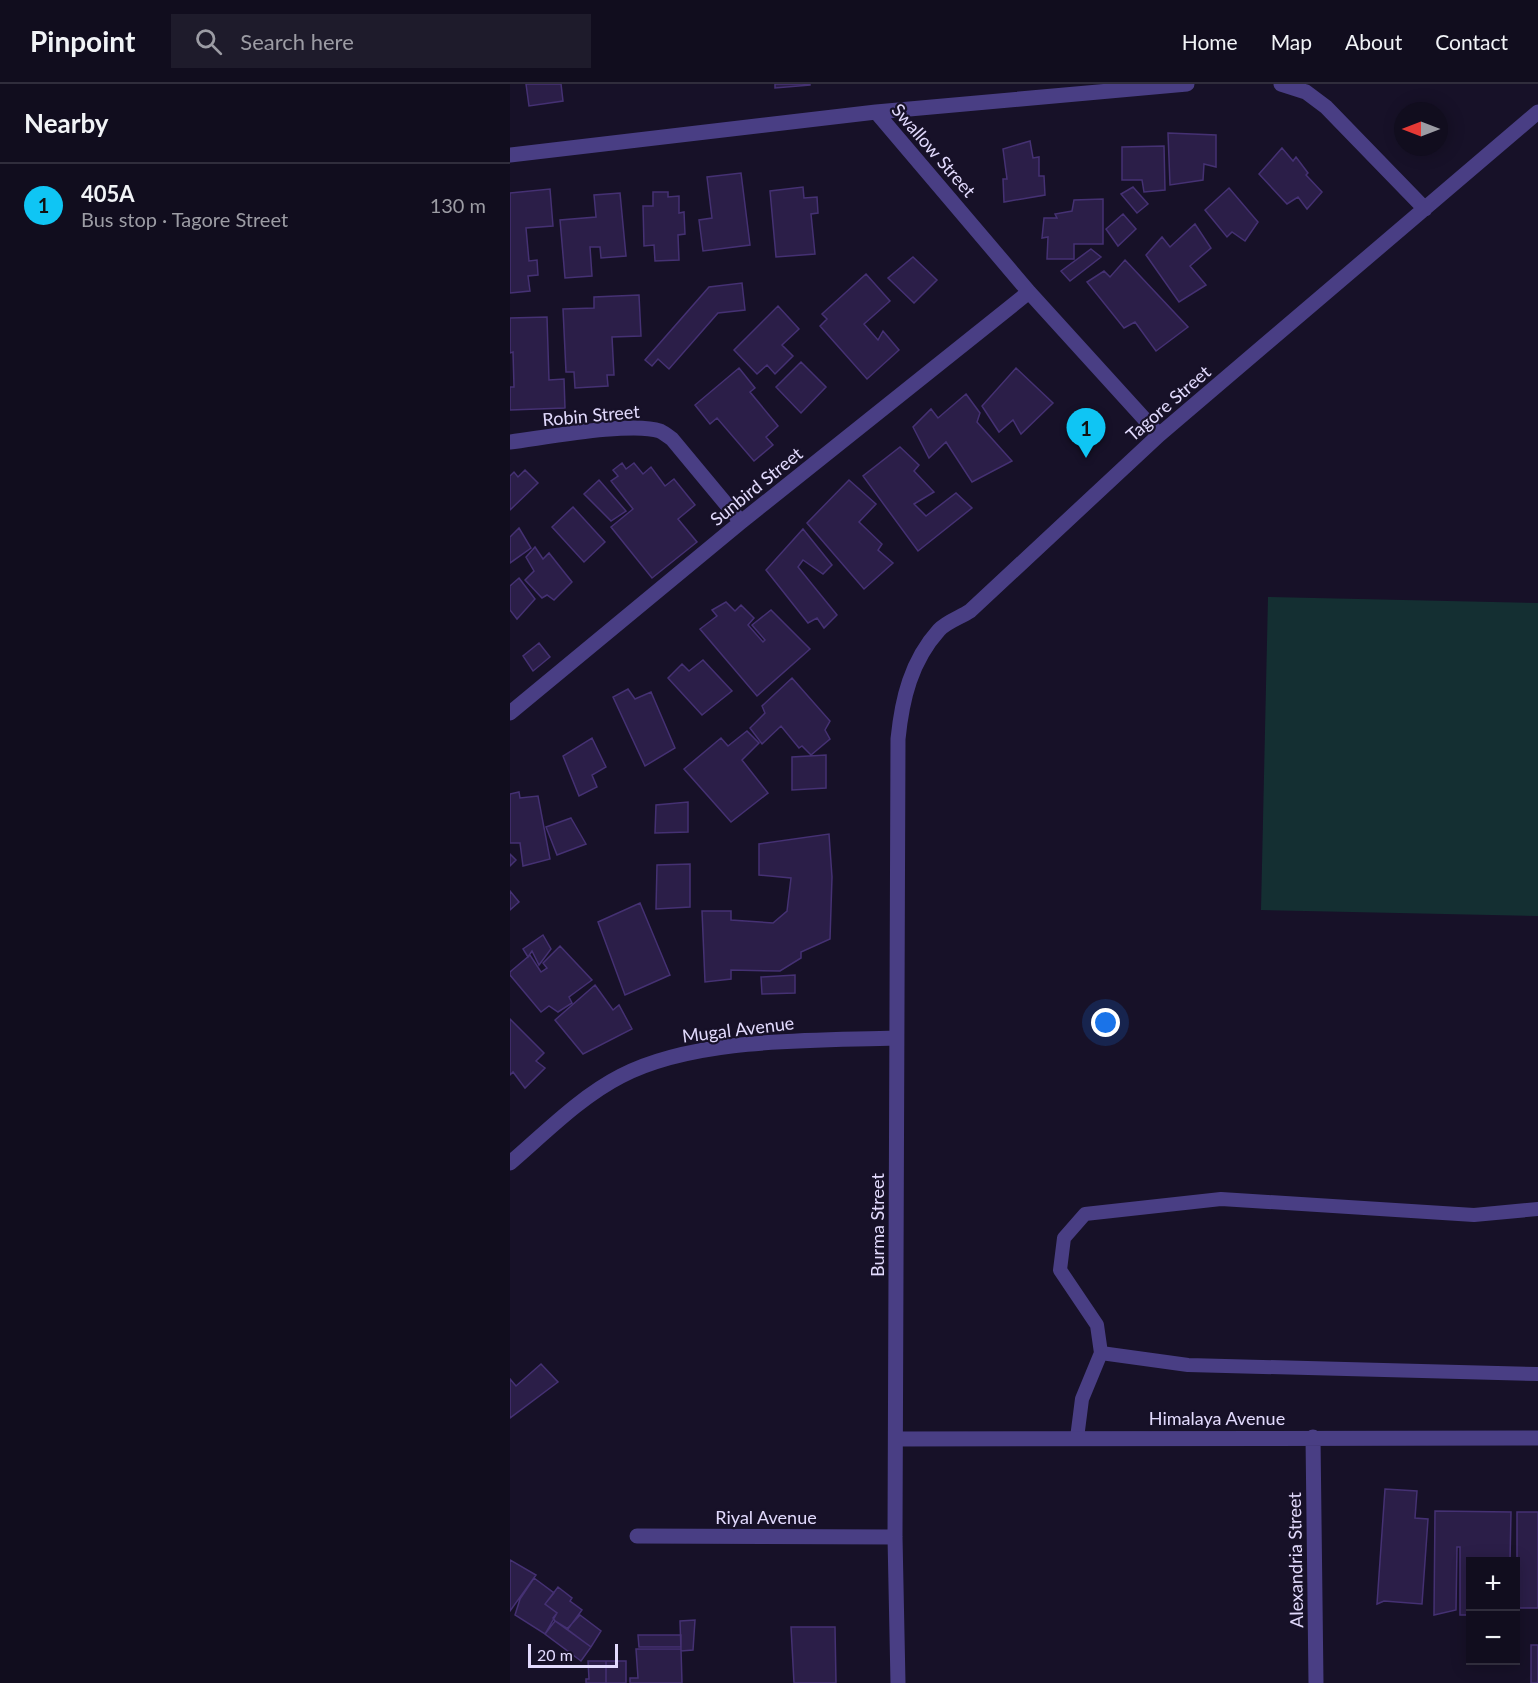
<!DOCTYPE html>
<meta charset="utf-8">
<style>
:root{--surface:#110d1e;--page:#1e1b2b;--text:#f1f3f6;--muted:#9c9ca4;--line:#302d3c;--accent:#0fc5f4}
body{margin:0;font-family:Lato,sans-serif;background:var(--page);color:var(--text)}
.controls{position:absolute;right:18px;bottom:18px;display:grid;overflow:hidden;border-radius:0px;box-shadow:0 3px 15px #0003}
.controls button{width:54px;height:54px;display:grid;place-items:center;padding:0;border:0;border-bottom:2px solid var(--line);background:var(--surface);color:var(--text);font:30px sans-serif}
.compass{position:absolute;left:884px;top:18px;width:54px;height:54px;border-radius:50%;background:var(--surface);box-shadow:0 3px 15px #0003;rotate:270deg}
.scale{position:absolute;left:18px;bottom:15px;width:90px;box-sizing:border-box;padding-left:6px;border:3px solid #e2dafd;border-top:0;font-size:16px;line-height:21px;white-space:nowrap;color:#e2dafd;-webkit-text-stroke:4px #171128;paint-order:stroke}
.you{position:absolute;left:596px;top:939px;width:21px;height:21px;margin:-15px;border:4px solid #fff;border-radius:50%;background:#1a73e8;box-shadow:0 0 0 9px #1a73e833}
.badge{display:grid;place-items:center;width:39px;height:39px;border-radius:50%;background:var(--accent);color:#111;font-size:20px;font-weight:700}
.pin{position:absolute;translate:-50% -50px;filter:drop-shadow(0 2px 3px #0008)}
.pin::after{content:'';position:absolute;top:32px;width:21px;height:18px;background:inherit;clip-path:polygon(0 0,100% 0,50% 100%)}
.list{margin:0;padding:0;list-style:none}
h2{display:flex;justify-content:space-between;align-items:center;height:78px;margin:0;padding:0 24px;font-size:26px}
h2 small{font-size:20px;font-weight:400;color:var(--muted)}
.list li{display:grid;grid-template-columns:39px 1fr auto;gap:18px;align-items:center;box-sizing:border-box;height:84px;padding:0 24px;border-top:2px solid var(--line)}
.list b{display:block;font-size:22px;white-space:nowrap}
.list p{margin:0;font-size:20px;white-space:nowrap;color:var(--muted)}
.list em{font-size:20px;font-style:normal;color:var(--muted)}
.icon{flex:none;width:33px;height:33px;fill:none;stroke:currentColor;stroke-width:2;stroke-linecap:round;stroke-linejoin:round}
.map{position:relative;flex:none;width:1028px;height:1599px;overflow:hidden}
header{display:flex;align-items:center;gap:36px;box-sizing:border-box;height:84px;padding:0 30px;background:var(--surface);border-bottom:2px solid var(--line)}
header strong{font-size:28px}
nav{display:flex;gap:33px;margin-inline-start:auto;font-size:21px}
.search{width:420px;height:54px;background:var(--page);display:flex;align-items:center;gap:15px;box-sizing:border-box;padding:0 21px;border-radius:0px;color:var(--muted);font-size:22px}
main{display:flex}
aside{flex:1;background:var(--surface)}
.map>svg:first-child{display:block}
.green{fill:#142f32}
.building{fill:#2b1e48;stroke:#453173;stroke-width:1.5}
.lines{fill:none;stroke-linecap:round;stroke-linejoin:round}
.lane{stroke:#493e84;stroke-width:14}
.street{stroke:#493e84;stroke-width:15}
.labels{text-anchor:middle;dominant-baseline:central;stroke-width:4.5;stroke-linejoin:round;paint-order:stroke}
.street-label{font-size:18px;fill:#e2dafd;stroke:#171128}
</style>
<header>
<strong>Pinpoint</strong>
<div class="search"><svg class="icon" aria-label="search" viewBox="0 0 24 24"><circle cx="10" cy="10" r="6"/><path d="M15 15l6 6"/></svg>Search here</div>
<nav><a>Home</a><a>Map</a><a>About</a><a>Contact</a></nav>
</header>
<main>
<aside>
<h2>Nearby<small></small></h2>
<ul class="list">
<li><span class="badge">1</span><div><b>405A</b><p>Bus stop · Tagore Street</p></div><em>130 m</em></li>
</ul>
</aside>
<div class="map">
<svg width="1028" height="1599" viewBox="0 0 1028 1599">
<rect width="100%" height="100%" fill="#171128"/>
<path class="green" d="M758,513L1028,519V832L751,826Z"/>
<path class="building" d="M16,0H51L53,17L19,22Z
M265,0H300V1L265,4Z
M658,49L706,51V83L694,80L693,96L660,101Z
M520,57L523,74L529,73V92H534L535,111L494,118L493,95H497L493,65Z
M654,62L655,106L634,108L632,96H612V63Z
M772,64L783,77L786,73L798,89L796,91L812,108L797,125L788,113L777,120L749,90Z
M231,89L240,161L193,167L189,136L202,134L197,93Z
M293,103L294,114L307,113L308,129L301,130L305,170L266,173L260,107Z
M623,103L638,120L627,129L611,110Z
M719,104L748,138L735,157L722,148L717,153L695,126Z
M40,105L43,142L16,144L19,177L27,176L28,191L18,192L20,207L0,209V109Z
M143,108H158V113L169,112V129L174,128L175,150L168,151L169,176L145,177L144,161L134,162L133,122H143Z
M110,109L116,172L91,174L90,163H80L82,192L55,194L50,136L86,133L84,111Z
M593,115V160H564V175H537L538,153L532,154L534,134H547L545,130L562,127L564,116Z
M613,130L626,145L608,162L596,145Z
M685,140L701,164L680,182L696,201L669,218L636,171L652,153L660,163Z
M581,165L591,173L560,197L551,187Z
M403,173L427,196L404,219L378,194Z
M615,176L678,243L646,267L625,238L614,244L577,198L594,187L600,193Z
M356,190L380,217L354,240L368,256L373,247L389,266L357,295L310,242L317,235L312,230Z
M232,199L235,226L208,229L159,285L148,275L142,282L135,276L199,203Z
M129,211L131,252L102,253L104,291H97L98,302L65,304L64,288H56L53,225L84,224V213Z
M268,222L289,245L272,261L283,272L265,290L257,281L247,290L224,266Z
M37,233L39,296L54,295L55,324L0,326V303H4L3,268L0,269V234Z
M291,278L316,303L291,329L266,303Z
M229,284L245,304L240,308L268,342L256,353L263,361L244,377L207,334L200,340L185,321Z
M506,284L543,319L511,350L503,336L489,348L472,322Z
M456,310L470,329L467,338L502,377L462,398L436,358L419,374L403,343L421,325L428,334Z
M390,363L409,381L404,387L424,408L404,420L416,432L446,409L462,424L408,467L353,392Z
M112,379L116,385L124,379L133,390L141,383L155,402L164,395L185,421L168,435L187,458L142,494L101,443L123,425L101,397L108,392L103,386Z
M15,386L28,399L0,426V392L4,388L8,393Z
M89,396L116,427L101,437L74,410Z
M339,396L366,420L349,438L372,460L368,466L383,479L354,505L297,439Z
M63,423L95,458L74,478L42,443Z
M9,444L21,464L0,479V453Z
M293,445L322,481L313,490L293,476L288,483L327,531L314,544L307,534L298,539L256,486Z
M25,463L33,475L39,469L62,498L44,516L37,511L32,514L15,496L24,487L16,473Z
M9,494L25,515L7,535L0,526V502Z
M216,518L225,527L231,521L244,534L238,541L253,558L255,556L242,541L261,526L300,565L247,612L190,545L207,532L202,526Z
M29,559L40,573L23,587L13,572Z
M193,576L222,607L192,631L158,594L172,580L179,587Z
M282,594L320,637L315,646L320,655L301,671L292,662L289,664L271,642L252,660L240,644L255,629L252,622Z
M118,605L125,615L141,608L165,664L135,682L103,613Z
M237,647L249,659L232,676L258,709L221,738L174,685L211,654L218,662Z
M82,654L96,683L82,691L87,703L69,712L53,672Z
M316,671V704L282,706V673Z
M9,708L10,714L28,712L40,775L13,782L10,759H0V710Z
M178,718V748L145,749L146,721Z
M61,734L76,760L47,771L36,743Z
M319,750L322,793L320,855L291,868V874L270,887L221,886V895L195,898L192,827H221V836L263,839L277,827L281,794L249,791V760Z
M0,770L6,776L0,782Z
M180,780V823L146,825L147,781Z
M0,807L9,818L0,826Z
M130,819L160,891L115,911L88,838Z
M33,851L41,865L29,881L22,867L18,873L13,865Z
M50,862L82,896L59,913L62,919L48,928L39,922L31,928L0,891V888L20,871L31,888L37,884L33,879Z
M285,891V909L252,910L251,893Z
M85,901L103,926L109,921L122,945L73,970L45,936Z
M0,935L34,969L26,977L35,984L15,1004L3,988L0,991Z
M31,1280L48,1298L0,1334V1295L6,1302Z
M875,1405L907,1407L905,1434L918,1435L912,1520L874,1517L867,1520Z
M925,1427L1001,1428L1000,1478H960V1531H950V1463H947L946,1526L924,1531Z
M1007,1428H1028V1524H1007Z
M0,1476L26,1491L0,1527Z
M24,1494L44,1509L35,1520L47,1529L35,1550L5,1531L10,1515Z
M48,1503L62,1514L60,1517L72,1526L58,1545L45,1537L43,1534L47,1529L35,1520Z
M70,1531L91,1547L81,1563L57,1545Z
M185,1536L183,1566L171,1567L170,1537Z
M45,1537L81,1563L71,1577L35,1550Z
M281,1543H325L326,1599H284Z
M128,1551H171V1563H129Z
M1021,1561H1028V1599H1021Z
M126,1565H171L172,1599H120V1594H128Z
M78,1577H96V1599H76V1595H79Z
M96,1577H116V1599H96Z"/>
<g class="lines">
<path class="lane" d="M591,1269L678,1281L1028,1290
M567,1354L572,1315L591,1269L587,1241L550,1186L554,1154L575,1130L711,1115L964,1131L1028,1125"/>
<path class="street" d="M771,0L796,8L816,23L915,125
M366,28L519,208L649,351
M0,71L366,28L677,0
M0,358C33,354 122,337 150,347C154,349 158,352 162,355L231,438
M0,629L231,438L519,208
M0,1079C35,1049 70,1013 111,992C186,953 302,957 386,954
M803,1353L806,1599
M386,1355L1028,1354
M127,1452L385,1453
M388,1599L385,1453L388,655C392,615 401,577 429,546C436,538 451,533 460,527L649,351L1028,28"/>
</g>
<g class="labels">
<g class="street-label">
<text transform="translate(424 66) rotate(49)">Swallow Street</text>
<text transform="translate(658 319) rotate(-41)">Tagore Street</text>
<text transform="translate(81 331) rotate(-5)">Robin Street</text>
<text transform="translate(246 402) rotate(-39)">Sunbird Street</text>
<text transform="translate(228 945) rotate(-7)">Mugal Avenue</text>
<text transform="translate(367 1141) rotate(-90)">Burma Street</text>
<text x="707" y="1334">Himalaya Avenue</text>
<text x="256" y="1433">Riyal Avenue</text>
<text transform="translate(785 1476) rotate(-91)">Alexandria Street</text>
</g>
</g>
</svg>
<div class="controls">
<button>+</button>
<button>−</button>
</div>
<svg class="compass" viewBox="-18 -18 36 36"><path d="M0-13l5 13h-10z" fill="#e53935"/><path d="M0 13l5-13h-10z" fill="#9c9ca4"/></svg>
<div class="scale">20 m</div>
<div class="you"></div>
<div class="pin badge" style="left:576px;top:374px">1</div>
</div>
</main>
